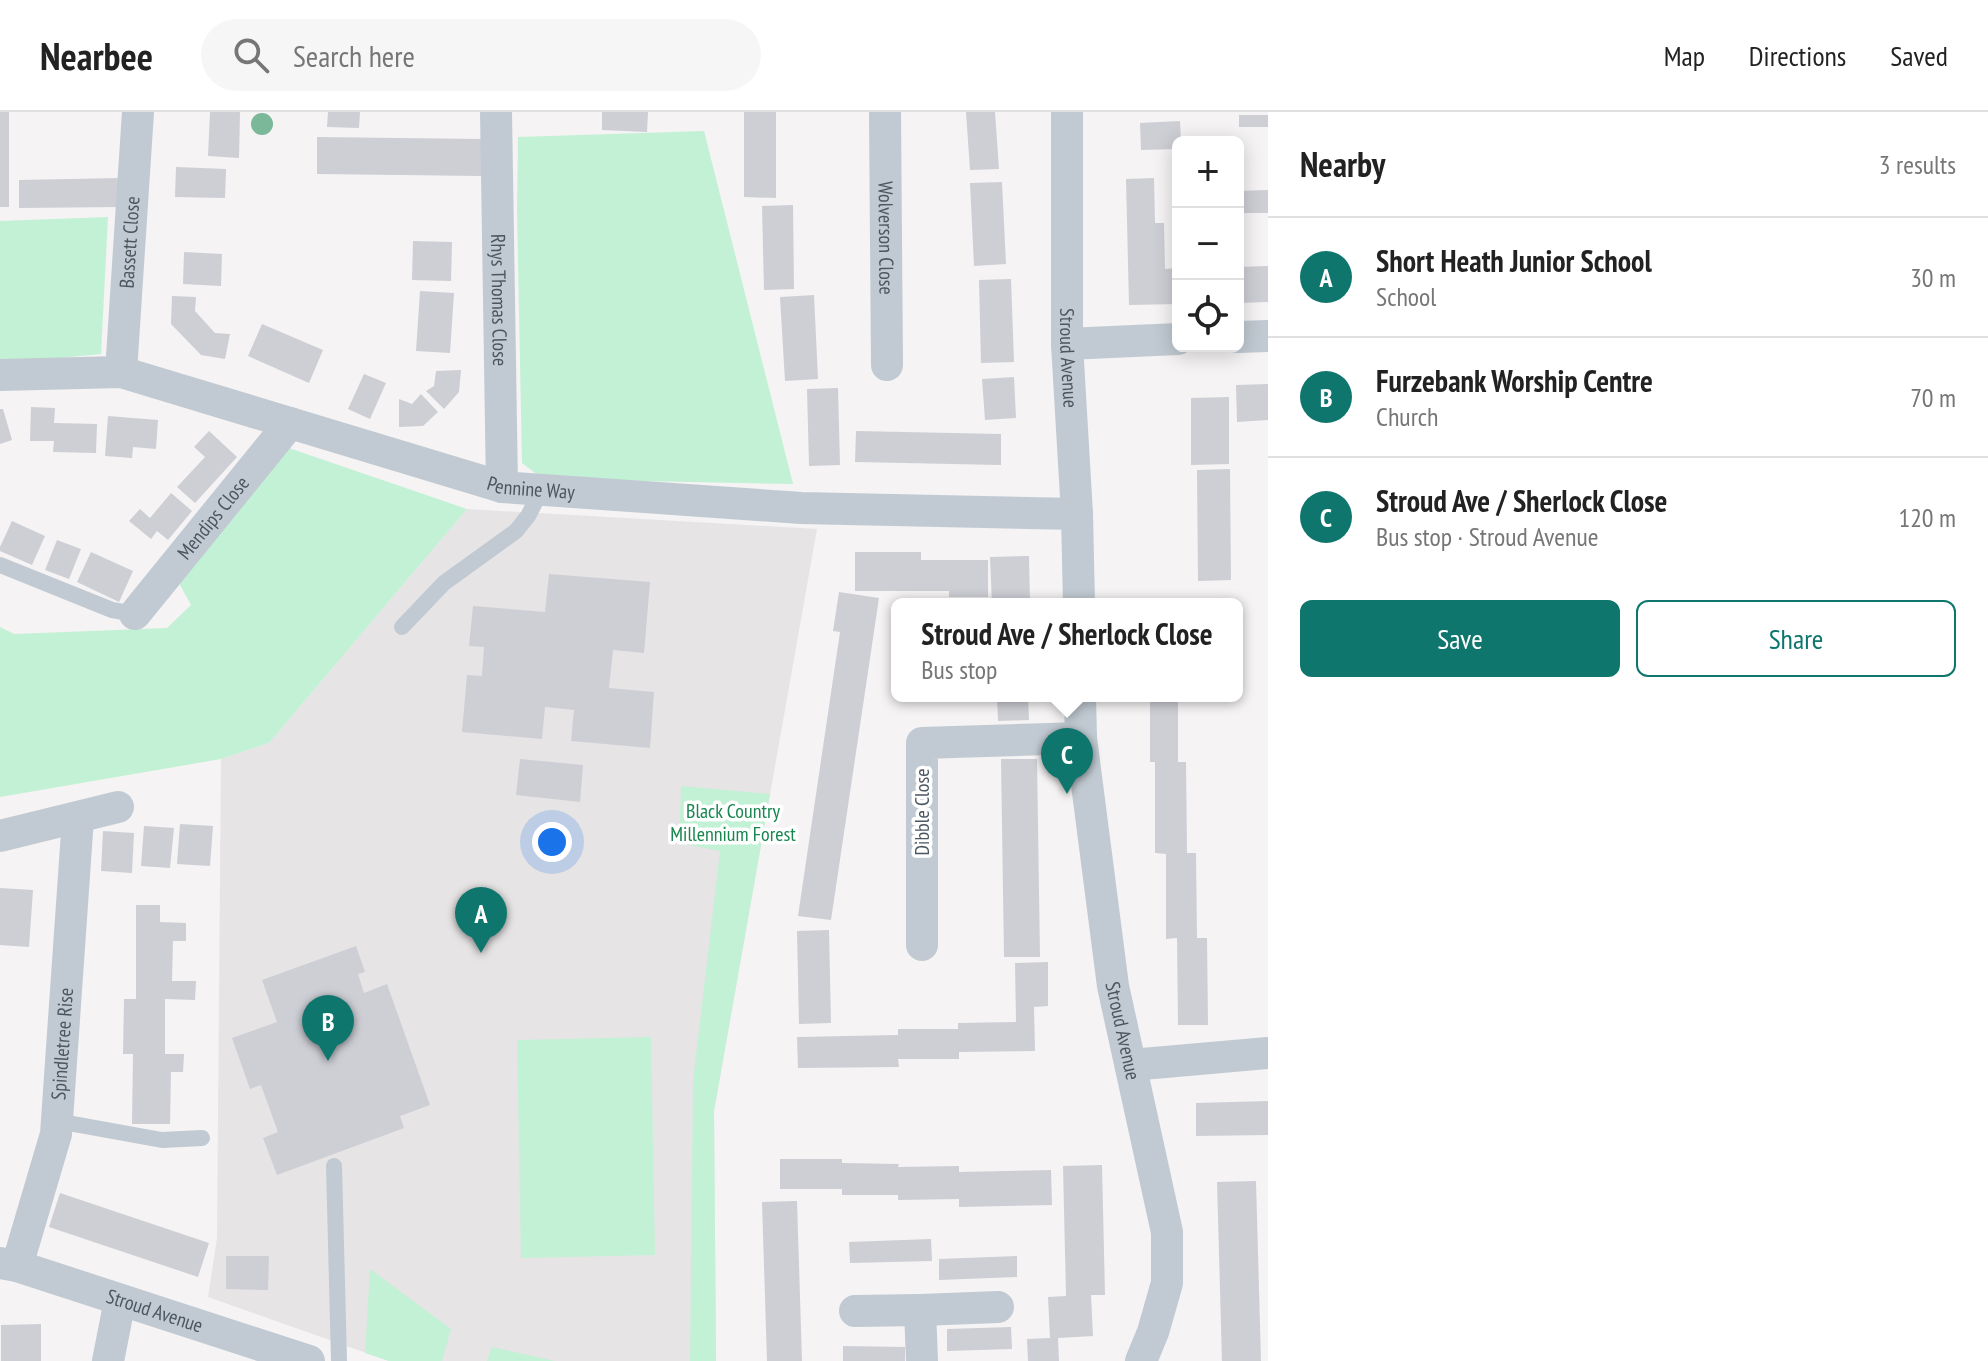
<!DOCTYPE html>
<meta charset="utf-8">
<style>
:root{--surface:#fff;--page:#f6f6f6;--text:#222;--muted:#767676;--line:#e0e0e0;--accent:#0f766e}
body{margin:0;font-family:"PT Sans Narrow",sans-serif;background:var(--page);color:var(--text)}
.controls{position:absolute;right:24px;top:24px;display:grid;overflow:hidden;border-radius:12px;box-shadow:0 4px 20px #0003}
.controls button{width:72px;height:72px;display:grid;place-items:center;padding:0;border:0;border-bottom:2px solid var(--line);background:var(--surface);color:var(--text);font:40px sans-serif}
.you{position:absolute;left:552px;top:730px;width:28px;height:28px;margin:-20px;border:6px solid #fff;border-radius:50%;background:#1a73e8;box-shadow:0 0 0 12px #1a73e833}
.badge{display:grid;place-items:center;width:52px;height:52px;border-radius:50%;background:var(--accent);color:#fff;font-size:26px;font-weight:700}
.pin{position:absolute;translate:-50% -66px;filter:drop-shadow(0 2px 4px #0008)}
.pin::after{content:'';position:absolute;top:42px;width:28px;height:24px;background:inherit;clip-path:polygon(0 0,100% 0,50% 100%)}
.popup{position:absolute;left:891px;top:486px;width:352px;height:104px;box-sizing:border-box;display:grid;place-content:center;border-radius:12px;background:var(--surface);filter:drop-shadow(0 2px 6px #0005);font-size:26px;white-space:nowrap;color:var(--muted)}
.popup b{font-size:30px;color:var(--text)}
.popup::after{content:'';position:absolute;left:50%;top:100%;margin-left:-16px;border:16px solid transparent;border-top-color:var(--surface)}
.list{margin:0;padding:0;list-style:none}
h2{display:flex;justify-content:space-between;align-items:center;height:104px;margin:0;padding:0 32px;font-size:34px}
h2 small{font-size:26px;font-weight:400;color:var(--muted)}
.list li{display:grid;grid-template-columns:52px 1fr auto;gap:24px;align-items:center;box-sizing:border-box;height:120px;padding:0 32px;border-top:2px solid var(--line)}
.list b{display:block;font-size:30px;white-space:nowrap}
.list p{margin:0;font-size:26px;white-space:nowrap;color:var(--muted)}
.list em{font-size:26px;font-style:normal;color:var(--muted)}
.actions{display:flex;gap:16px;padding:24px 32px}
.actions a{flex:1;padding:18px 0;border:2px solid var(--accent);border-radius:12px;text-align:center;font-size:28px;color:var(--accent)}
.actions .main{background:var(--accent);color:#fff}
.icon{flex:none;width:44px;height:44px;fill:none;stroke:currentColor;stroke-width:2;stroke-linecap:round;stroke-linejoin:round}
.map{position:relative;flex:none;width:1268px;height:1249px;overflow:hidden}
header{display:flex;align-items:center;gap:48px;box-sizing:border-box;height:112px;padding:0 40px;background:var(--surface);border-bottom:2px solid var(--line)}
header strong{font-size:38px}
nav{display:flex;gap:44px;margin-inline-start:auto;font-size:28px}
.search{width:560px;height:72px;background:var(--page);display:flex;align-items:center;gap:20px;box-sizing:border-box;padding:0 28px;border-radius:44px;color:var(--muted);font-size:30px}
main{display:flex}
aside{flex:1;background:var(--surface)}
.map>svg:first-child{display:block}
.education{fill:#e6e4e5}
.green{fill:#c3f1d5}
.building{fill:#cdcfd5}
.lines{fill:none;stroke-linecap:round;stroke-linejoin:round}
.service{stroke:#c1cad2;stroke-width:16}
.minor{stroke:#c1cad2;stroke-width:32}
.tree{fill:#7bb799}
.labels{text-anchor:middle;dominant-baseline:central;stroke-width:7;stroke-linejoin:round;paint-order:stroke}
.street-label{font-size:20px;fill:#4a5661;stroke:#fff}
.park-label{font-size:20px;fill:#17864f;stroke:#fff}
</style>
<header>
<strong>Nearbee</strong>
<div class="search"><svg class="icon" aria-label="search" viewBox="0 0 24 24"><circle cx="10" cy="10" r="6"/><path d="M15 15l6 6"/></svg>Search here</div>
<nav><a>Map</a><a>Directions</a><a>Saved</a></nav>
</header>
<main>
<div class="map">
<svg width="1268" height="1249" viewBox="0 0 1268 1249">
<rect width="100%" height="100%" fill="#f5f3f3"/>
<path class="education" d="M467,397L817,417L714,999L716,1249H389L208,1185L217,1126L221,647L269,631Z"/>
<path class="green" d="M704,19L793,372L543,367L522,351L517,98L518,25Z
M108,105L101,242L0,252V109Z
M283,334L467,397L269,631L221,647L0,685V515L14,522L167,516L191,493L179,471Z
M681,674L770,682L714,999L716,1249H690L693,969L720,739L679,731Z
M651,925L655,1143L521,1146L517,928Z
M370,1157L451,1217L442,1249H389L365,1241Z
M492,1235L555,1249H487Z"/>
<path class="building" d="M0,0H9V95H0Z
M210,0H240L239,46L208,44Z
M328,0H360L359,16L327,15Z
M602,0H648L647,20L602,18Z
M744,0H776V86L744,85Z
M966,0H995L999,57L970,58Z
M1239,3H1268V15H1239Z
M1180,9L1181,30H1178V37L1141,38L1140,11Z
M317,25L481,27V64L317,62Z
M176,55L226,57L225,86L175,85Z
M121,66V95L19,96V68Z
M1154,66L1155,111H1164L1165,157L1178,156V192L1129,193L1126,67Z
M1002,70L1006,152L974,154L970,71Z
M1268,78V101H1238V79Z
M793,93L794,177L764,178L762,94Z
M413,129L452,130L451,169L412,168Z
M184,140L222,142L221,174L183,172Z
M1268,154V190L1238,191V155Z
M1011,167L1014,250L981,251L979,168Z
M420,179L454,181L450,241L416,239Z
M814,183L818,267L785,269L780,185Z
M172,184L196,185L195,199L215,221L230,222L225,247L201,243L171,212Z
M262,212L323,238L309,271L248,244Z
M461,258L459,280L444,297L426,279L434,274L436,259Z
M364,262L386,271L370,307L348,297Z
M1014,265L1016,306L985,308L982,267Z
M1268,272V308L1237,310L1236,273Z
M838,276L840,353L809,354L807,277Z
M421,282L438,300L423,314L399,315V287L412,292Z
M1229,285V352L1191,353V286Z
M31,295L55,296L54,311L97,312L96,341L53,340L54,329H30Z
M0,297H3L12,328L0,332Z
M108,304L158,308L156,337L133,335L132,346L105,344Z
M209,319L237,345L195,391L177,375L205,345L194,335Z
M856,319L1001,322V353L855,350Z
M1230,357L1231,468L1198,469L1197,358Z
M171,381L192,399L168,428L157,419L151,427L129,409L140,397L150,406Z
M12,409L45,424L32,453L0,439V435Z
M57,428L81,437L69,467L45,458Z
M91,440L133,459L119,490L77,470Z
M855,440H921V448H988V485H949V479H855Z
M1029,444L1030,492H992L990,445Z
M549,462L650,470L644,541L613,538L609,576L654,580L650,636L571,629L574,598L545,595L542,627L462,620L467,563L482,564L484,535L469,534L473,494L545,500Z
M839,480L879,486L831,808L798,804L840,520L833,519Z
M1151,488H1185V492H1151Z
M997,584H1028L1029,608L998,609Z
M1150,584H1178V650H1186L1187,741H1196L1197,826H1207L1208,913H1178L1177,826L1166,827V742L1155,741V650H1150Z
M520,647L583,653L580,690L516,683Z
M1001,647H1037L1040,845H1004Z
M180,712L213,714L210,754L177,752Z
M144,714L174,716L170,756L141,754Z
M103,719L134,721L132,761L101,759Z
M0,776L33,778L29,835L0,833Z
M136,793H160V810L186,811V829H173L172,869H196L195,888L165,887V942H184L183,960H171L170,1012H132L133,942H123L124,887H136Z
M829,818L831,911L799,912L797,819Z
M356,834L365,860L358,862L364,881L387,872L430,993L400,1004L404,1016L277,1063L263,1026L278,1020L261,973L250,977L232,926L277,910L262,868Z
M1048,850V894L1034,895L1035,939L959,940V947H898L899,955L798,956L797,925L898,923V917H958V911L1016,910L1015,851Z
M1268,989V1023L1196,1024V991Z
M780,1047H842V1051L899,1052L898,1055L959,1054V1060L1051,1058L1052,1093L959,1095V1087L898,1088V1083H842V1077H780Z
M1102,1053L1105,1183H1091L1093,1224L1058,1226L1059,1249H1028L1027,1227L1050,1226L1048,1185L1066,1184L1063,1054Z
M1256,1069L1261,1249H1222L1217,1070Z
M60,1081L209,1131L198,1165L49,1115Z
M797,1089L802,1249H767L762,1090Z
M931,1127L932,1149L850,1151L849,1130Z
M226,1144H269L268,1178L226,1177Z
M1017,1144V1165L939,1168V1147Z
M41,1212V1249H1V1213Z
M1011,1215L1012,1237L947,1239V1217Z
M843,1234L905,1235V1249H843Z"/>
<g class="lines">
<path class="service" d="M0,453L112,498L135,502
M402,515L444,471L516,419L528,404L542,377
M57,1009L162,1028L202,1026
M334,1054L339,1249"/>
<g class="minor">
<path id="s1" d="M496,0L502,375"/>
<path id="s2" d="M885,0L887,253"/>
<path id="s3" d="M1067,0V232L1077,402L1079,492"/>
<path d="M1238,225L1268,224"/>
<path d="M1067,232L1178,227"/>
<path id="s4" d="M121,260L138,0"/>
<path id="s5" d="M0,263L121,260L502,375L801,396L1077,402"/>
<path id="s6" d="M135,502L290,311"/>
<path id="s7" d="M1080,584L1081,626L1113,874L1167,1120V1171L1153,1220L1141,1249"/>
<path d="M0,724L118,695"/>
<path d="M922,833V631L1081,626"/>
<path d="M1131,953L1268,941"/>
<path id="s8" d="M0,1151L17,1154L309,1249"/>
<path id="s9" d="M17,1154L56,1022L78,706"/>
<path d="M855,1199L920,1198"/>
<path d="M108,1249L120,1188"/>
<path d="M922,1249L920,1198L998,1195"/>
</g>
</g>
<circle class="tree" cx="262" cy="12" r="11"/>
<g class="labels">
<g class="street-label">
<text stroke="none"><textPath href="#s2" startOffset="126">Wolverson Close</textPath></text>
<text stroke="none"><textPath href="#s4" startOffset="130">Bassett Close</textPath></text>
<text stroke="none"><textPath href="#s1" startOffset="188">Rhys Thomas Close</textPath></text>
<text stroke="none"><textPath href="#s3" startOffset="246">Stroud Avenue</textPath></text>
<text stroke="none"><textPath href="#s5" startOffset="548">Pennine Way</textPath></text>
<text stroke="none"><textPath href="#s6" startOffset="124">Mendips Close</textPath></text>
<text transform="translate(922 700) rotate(-90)">Dibble Close</text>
<text stroke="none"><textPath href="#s7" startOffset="338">Stroud Avenue</textPath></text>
<text stroke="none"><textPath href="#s9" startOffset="228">Spindletree Rise</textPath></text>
<text stroke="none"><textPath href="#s8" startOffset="162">Stroud Avenue</textPath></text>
</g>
<g class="park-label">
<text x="733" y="699">Black Country<tspan x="733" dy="23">Millennium Forest</tspan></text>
</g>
</g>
</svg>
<div class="controls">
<button>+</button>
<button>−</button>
<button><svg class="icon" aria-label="locate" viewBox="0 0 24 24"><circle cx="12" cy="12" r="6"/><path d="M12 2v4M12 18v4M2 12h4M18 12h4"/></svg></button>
</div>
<div class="you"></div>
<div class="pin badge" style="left:481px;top:841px">A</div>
<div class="pin badge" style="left:328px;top:949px">B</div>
<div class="pin badge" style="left:1067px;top:682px">C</div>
<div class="popup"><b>Stroud Ave / Sherlock Close</b>Bus stop</div>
</div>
<aside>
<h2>Nearby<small>3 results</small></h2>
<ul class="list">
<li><span class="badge">A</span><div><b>Short Heath Junior School</b><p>School</p></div><em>30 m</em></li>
<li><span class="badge">B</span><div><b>Furzebank Worship Centre</b><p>Church</p></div><em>70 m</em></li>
<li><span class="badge">C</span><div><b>Stroud Ave / Sherlock Close</b><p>Bus stop · Stroud Avenue</p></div><em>120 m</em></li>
</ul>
<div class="actions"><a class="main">Save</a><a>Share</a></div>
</aside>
</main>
